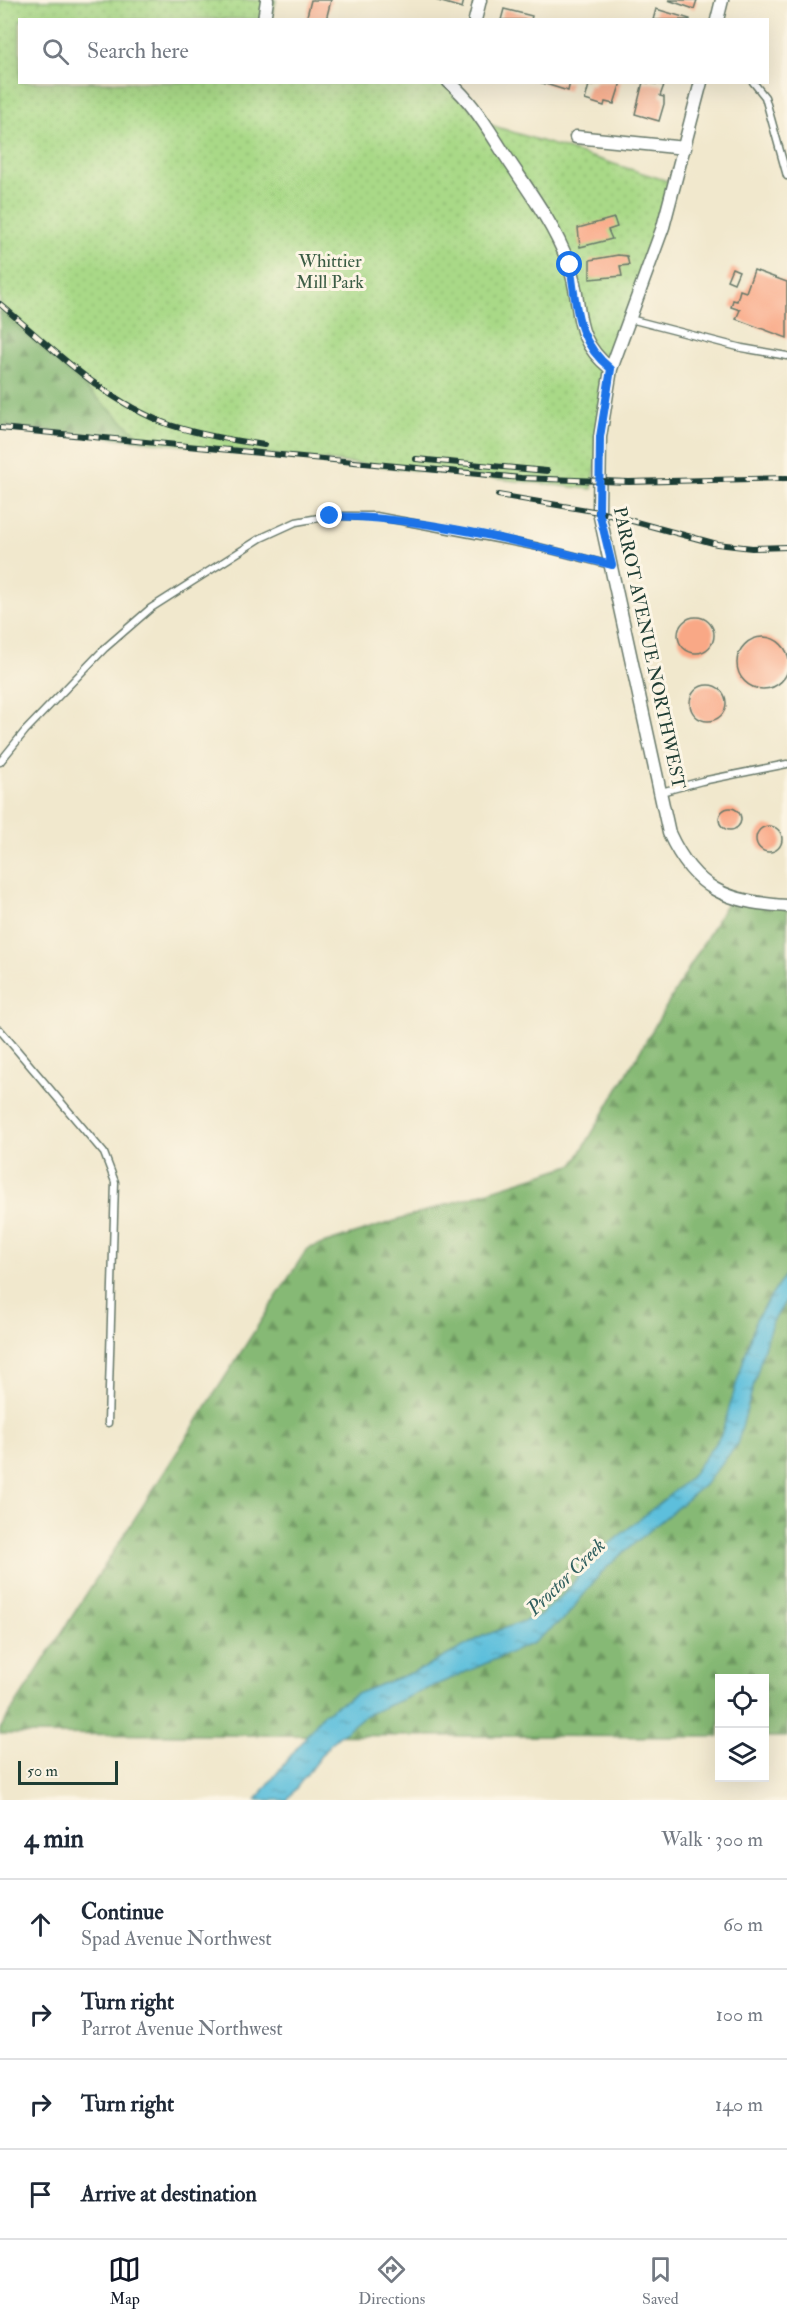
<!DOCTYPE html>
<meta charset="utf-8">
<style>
:root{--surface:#fff;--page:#f2f2f3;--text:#1f2937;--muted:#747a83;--line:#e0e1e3;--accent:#111827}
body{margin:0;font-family:"IM FELL Double Pica",serif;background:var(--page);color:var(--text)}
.controls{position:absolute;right:18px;bottom:18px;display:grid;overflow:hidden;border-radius:0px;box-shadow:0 6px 24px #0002}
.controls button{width:54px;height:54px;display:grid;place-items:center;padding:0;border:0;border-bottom:2px solid var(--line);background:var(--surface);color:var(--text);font:30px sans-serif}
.scale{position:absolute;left:18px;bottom:15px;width:100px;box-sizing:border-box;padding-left:6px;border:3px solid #1f3d34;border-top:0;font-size:16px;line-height:21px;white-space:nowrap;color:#1f3d34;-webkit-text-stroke:4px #fcf5e5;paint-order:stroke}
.stop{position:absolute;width:18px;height:18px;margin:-14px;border:4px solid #1a73e8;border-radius:50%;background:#fff}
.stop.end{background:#1a73e8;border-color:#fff;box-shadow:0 2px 6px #0008}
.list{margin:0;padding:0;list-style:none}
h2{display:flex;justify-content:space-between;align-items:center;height:78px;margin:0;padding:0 24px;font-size:26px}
h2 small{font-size:20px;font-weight:400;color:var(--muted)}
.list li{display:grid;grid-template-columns:39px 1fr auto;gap:18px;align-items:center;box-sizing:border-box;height:90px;padding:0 24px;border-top:2px solid var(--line)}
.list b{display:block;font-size:22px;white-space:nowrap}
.list p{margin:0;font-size:20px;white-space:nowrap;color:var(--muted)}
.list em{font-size:20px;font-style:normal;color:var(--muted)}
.icon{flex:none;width:33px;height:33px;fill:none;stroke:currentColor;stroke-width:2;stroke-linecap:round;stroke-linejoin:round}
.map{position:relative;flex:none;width:787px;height:1800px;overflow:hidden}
.search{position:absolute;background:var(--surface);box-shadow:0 6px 24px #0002;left:18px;right:18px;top:18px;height:66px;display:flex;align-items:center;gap:15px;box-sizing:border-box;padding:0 21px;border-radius:0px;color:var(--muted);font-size:22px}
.sheet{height:438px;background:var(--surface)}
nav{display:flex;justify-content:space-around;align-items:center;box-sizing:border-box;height:84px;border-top:2px solid var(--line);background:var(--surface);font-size:16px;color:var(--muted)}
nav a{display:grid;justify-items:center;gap:3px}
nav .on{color:var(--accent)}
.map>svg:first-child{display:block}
.forest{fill:url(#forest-firs);stroke:#527b54;stroke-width:1.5}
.park{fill:url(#park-dots);stroke:#648b5e;stroke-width:1.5}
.water{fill:url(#water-ripples);stroke:#3e7e88;stroke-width:1.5}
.building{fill:#f9a886}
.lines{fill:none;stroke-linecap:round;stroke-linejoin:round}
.lane-casing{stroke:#68796a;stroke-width:9}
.street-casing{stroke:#68796a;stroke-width:15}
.lane{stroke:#fff;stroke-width:6}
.street{stroke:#fff;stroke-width:12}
.rail-casing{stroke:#1f3d34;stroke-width:6}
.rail{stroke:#fcf5e5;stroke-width:4;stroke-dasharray:11;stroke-linecap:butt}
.route{stroke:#1a73e8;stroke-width:8}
.labels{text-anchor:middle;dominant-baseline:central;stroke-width:6;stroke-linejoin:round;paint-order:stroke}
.park-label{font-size:18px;fill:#3b5c45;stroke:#fcf5e5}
.street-label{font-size:18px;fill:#1f3d34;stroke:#fcf5e5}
.water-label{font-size:20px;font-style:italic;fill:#2e5e5e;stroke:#fcf5e5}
</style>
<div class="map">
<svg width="787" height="1800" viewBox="0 0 787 1800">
<defs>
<pattern id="forest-firs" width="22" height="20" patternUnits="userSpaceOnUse" patternTransform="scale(1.5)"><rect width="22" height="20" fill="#86b974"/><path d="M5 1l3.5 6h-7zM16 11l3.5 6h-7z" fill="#6d9860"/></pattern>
<pattern id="park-dots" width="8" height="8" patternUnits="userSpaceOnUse" patternTransform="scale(1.5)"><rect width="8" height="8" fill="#a9d987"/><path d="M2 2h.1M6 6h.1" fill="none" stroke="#91bb75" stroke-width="1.8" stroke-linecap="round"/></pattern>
<pattern id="water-ripples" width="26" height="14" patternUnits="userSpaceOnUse" patternTransform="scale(1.5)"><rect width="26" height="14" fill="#5dbfdc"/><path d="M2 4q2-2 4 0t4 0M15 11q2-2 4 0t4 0" fill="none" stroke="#4c9cb3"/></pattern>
</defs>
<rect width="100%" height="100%" fill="#fcf5e5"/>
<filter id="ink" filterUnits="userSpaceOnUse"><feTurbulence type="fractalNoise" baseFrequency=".0167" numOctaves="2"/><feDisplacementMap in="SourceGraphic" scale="12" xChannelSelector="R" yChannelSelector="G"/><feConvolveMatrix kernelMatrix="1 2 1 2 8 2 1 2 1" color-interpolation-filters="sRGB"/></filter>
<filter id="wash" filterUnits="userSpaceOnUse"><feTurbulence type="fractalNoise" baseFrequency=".008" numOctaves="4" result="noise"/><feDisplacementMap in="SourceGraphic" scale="24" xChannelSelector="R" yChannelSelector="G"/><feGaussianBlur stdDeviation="1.35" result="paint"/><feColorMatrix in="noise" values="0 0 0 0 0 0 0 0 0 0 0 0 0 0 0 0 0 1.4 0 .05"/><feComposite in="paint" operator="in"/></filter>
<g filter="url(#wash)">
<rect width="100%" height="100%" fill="#f1e8cd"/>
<path class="forest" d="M0,311L145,441L0,426Z
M731,896L787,904V1737H765L764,1678H720L719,1737L0,1734V1729L307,1249L574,1164Z"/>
<path class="park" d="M0,0H276L271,19L20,20V82L448,83L484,123L674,183L613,367L592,489L145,441L0,311Z"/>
<path class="water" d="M787,1272V1299L772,1323L766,1341L737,1445L704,1485L617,1558L600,1574L566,1617L533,1643L364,1716L329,1745L287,1800H256L324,1713L356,1694L424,1668L483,1636L540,1615L567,1591L592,1558L689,1479L721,1435L756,1319Z"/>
<g id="blocks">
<path class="building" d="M311,0H331L326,20H306Z
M435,0H464L462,8Z
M668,0H697L694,9Z
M504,9L532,16L531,20H501Z
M656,9L690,19V20H653Z
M539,82H570L568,91Z
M595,82H621L614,104L605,102L604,106L585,100L589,85L593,86Z
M643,82L664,85L660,96L664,97V104L659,121L635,114Z
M614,218L617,227L608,230L612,239L580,247L578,228Z
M618,255L627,256L629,265L620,266L622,276L590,279V260Z
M732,268L739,271L734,283L727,280Z
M754,270L787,282V338L736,319L740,310L731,307L733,300L737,301L740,290L746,292Z
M678 635a18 18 0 1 1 36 0a18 18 0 1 1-36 0Z
M737 663a26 26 0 1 1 52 0a26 26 0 1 1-52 0Z
M690 703a18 18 0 1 1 36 0a18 18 0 1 1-36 0Z
M719 819a11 11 0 1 1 22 0a11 11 0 1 1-22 0Z
M756 839a13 13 0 1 1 26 0a13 13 0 1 1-26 0Z"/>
</g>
</g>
<g filter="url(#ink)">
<use href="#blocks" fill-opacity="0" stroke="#68796a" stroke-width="1.5"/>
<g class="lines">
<defs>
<path id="lane" d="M753,82L765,97L787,176
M630,319L742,348L787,356
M0,762L25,731L105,648L151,608L261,538L296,522L330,516H376L539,547L610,565
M661,792L702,781L787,764
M0,1030L104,1153L115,1182L108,1423"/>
<path id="street" d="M264,20L267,0
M475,20L480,0
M717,20L722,0
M449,82C473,102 488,129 505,155C528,190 553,223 568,262C585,306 568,334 611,369
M701,82L663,227L611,369L600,437L599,512L669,833C695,890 727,902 787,906
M576,137L685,148"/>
</defs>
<use href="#lane" class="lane-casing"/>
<use href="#street" class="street-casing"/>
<use href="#lane" class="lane"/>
<use href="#street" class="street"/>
<defs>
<path id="rail" d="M0,304C53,349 104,401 170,425C201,435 232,440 264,445
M0,428L521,478L629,482L787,478
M416,459L547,471
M498,495L599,512L717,544L752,548L787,547"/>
</defs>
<use href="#rail" class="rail-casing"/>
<use href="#rail" class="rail"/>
</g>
</g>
<g class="lines" filter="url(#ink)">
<path class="route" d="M330,516C424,517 521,542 612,565L599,512L600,437L611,369C575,340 577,307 570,265"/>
</g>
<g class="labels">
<g class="park-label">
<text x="330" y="261">Whittier<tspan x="330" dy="21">Mill Park</tspan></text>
</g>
<g class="street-label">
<text transform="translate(649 648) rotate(78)">PARROT AVENUE NORTHWEST</text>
</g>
<g class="water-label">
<text transform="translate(566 1577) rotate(-44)">Proctor Creek</text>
</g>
</g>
</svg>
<div class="controls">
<button><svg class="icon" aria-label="locate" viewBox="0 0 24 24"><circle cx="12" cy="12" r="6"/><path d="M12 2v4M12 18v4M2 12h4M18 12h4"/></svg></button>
<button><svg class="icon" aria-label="layers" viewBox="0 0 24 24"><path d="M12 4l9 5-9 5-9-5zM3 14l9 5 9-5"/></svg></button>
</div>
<div class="scale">50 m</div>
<div class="stop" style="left:570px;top:265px"></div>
<div class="stop end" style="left:330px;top:516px"></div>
<div class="search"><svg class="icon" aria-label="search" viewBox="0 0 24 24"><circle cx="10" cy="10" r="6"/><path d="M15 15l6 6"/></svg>Search here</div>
</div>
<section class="sheet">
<h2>4 min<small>Walk · 300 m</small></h2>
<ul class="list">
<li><svg class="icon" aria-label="ahead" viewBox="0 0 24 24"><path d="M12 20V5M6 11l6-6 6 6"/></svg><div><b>Continue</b><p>Spad Avenue Northwest</p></div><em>60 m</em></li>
<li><svg class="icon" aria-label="right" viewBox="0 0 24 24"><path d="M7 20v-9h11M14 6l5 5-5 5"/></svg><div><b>Turn right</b><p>Parrot Avenue Northwest</p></div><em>100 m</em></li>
<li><svg class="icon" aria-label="right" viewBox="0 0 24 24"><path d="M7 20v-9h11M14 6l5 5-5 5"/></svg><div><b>Turn right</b></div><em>140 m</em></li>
<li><svg class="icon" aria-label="arrive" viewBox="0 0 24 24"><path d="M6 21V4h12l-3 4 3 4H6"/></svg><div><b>Arrive at destination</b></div></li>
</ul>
</section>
<nav>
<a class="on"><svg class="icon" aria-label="map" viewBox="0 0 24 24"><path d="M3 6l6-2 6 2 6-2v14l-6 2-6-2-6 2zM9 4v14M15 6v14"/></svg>Map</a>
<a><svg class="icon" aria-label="directions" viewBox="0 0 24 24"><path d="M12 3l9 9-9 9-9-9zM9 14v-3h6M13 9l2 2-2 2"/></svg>Directions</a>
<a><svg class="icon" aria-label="saved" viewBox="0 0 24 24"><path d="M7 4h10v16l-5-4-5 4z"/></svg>Saved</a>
</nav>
